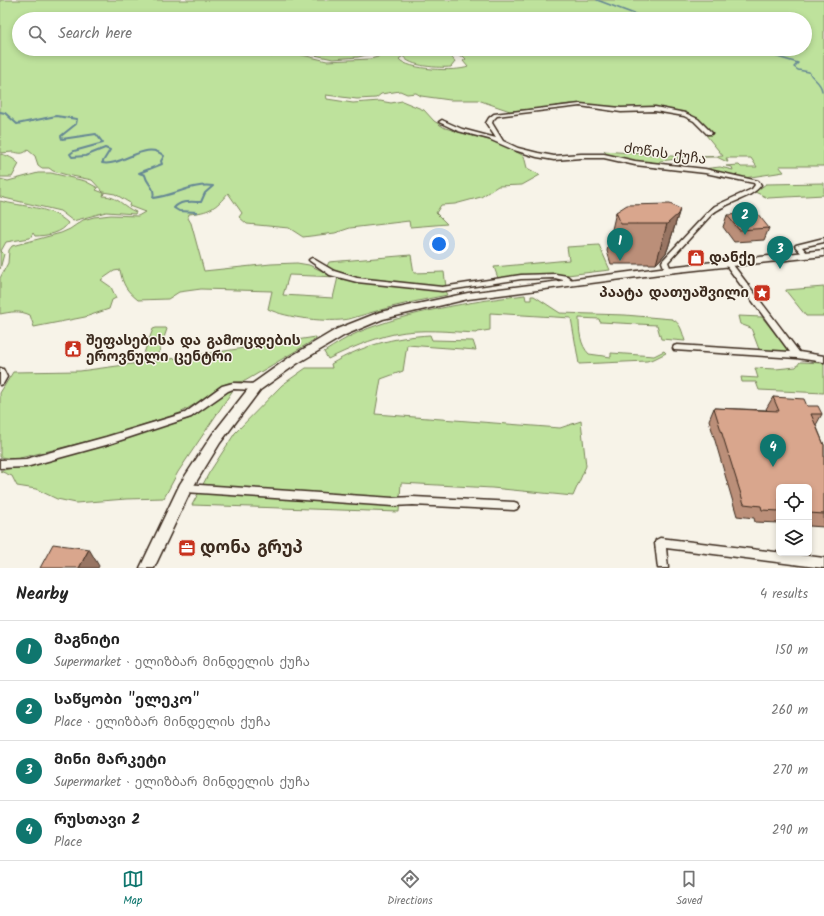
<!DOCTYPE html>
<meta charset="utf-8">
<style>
:root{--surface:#fff;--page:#f2f2f2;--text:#222;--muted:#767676;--line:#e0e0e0;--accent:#0f766e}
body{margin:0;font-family:Kalam,"Noto Sans Georgian",sans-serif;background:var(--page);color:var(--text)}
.controls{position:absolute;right:12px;bottom:12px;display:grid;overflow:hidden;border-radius:6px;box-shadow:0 2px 6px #0003}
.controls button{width:36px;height:36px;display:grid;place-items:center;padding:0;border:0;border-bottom:1px solid var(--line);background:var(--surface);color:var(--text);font:20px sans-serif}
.you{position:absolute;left:439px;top:244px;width:14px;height:14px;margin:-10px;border:3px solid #fff;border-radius:50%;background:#1a73e8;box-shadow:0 0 0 6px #1a73e833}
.badge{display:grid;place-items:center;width:26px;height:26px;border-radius:50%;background:var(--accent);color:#fff;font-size:13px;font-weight:700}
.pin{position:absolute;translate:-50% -33px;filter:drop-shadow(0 1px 2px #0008)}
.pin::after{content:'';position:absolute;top:21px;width:14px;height:12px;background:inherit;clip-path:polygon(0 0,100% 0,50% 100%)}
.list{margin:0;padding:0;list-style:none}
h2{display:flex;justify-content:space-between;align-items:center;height:52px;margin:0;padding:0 16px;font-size:17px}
h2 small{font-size:13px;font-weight:400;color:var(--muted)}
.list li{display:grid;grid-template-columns:26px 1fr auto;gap:12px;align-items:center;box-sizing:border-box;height:60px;padding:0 16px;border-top:1px solid var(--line)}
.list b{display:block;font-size:15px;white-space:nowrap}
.list p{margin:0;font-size:13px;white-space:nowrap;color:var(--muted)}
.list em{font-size:13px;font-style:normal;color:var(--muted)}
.icon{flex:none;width:22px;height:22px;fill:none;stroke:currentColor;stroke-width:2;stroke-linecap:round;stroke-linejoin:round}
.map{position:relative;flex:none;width:824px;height:568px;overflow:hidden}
.search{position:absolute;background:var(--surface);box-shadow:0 2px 6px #0003;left:12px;right:12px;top:12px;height:44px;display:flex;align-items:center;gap:10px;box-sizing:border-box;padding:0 14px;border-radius:22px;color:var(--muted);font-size:15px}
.sheet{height:292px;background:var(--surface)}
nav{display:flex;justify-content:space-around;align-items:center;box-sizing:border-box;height:56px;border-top:1px solid var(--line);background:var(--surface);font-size:11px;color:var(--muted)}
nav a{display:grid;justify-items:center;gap:2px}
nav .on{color:var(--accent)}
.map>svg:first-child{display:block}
.green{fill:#bee29c;stroke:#7c865d;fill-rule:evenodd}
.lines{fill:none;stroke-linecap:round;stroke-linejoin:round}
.stream-far1{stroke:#658794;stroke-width:1.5}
.stream{stroke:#658794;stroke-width:2}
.street-casing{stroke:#3b2a1e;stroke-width:3}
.secondary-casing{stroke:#3b2a1e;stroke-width:3}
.street{fill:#f7f3e8;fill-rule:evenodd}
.secondary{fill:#f7f3e8;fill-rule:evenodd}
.wall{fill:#bb8f79;stroke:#3b2a1e}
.shaded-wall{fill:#987463;stroke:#3b2a1e}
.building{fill:#d9a68d;stroke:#3b2a1e}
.labels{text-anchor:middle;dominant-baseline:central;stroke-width:3;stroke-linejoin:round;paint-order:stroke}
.street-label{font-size:14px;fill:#3b2a1e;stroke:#f7f3e8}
.poi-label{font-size:14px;font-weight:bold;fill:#3b2a1e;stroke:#f7f3e8;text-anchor:start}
.near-poi-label{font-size:17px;font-weight:bold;fill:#3b2a1e;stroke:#f7f3e8;text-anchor:start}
</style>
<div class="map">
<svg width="824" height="568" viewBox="0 0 824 568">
<rect width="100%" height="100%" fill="#f7f3e8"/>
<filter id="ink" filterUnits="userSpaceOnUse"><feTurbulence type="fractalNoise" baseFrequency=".025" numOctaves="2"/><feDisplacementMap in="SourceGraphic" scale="8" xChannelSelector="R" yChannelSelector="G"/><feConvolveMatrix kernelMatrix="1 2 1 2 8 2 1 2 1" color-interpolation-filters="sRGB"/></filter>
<g filter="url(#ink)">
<path class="green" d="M0,0H824V166H779L784,172L744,178L702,169L720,167L733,170L732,167L726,166L739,165L741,167H757L751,158H726L728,162H727L717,157H700L723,156L706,135L713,134L697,119L665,109L621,108L569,104L545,108L510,111L478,100H450L421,96L416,93L407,94L400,91L381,94L376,98L357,99L326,95L327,99L353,103L380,101L391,103L402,101L424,110L434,121L445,128L500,143L524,156L527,168L540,175L522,185L498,186L481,197L455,204L441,205L436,213L447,224L410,227L409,221L350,228L335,233L303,237L289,228L247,224L239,217L242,213L228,193C215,209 209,212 189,214L188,218L191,223L204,271L271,264L297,263L309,265L331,275L357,281L445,291L447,295C422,300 397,305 373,312C365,314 357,317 349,319C329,323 286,318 268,309L272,291L201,289L179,292L168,299L138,300C126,290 123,285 120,270L114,271L101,280L111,287L116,298L112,300L109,309L85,317L34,327L30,315C19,310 11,312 0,314V278L8,263L9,250L12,246L61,233L70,229L83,220L94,217L111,215L138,216L145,212L129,206L130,203L115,194L103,192L92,180L67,175L53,171L49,168H42L38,165L35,156L28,150C22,155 20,153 13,152C9,152 4,153 0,153ZM19,19H805V49H455L454,50L460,56H463L466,59L463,61L468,67C456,72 407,70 399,59L403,56C409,67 440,68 451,67L455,62L447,49H380V55L378,57L370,59L327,61L290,52H282L271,57L270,56L279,51L287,49L333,59L358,57L371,54L372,49H19ZM289,275L338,277L333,298L283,295Z
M604,151L685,157V158L660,161L659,163C647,162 611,161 604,151Z
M0,154C7,155 15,159 19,164L12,177H0Z
M38,173H51L85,181L98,188L96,190L104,193L103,196C118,196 123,207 136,212L135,214L106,212L73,221L60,211L0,197V179L8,181Z
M824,183V195L768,198L755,192L766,184Z
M0,201C23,207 50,206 68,223C63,233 46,236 35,236L33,233L30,238L6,242L1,251L4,254L0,269Z
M599,245L610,270L567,275L551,274L498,278L494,267L569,260L567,247Z
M411,255L414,273L444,272L446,287L358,278L333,272L327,266L329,262Z
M824,287V316H806L786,291V290Z
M525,295L526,300H531V296H534L560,313L625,315L672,319C681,323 682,332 685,341L661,339L657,325L600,322L599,319L579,318C579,331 580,345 589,354L611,357V353L654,356L664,351L666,353L654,359L647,361L579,364L571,318L490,313V330L478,332L477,333C450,332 421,328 394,334C371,339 349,349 328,359L324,352C335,345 347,337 359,332C411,311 469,302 525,295Z
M738,316L762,317L789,351L786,354L760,352L751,328L740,324Z
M156,328H166L167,329L159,352L157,354L145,355L144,353L153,329Z
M430,335L432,340L473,341L476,350L407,345L403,371L381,379L375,414L560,428L581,421L586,466L573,496L492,488L401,483L399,512L192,505L209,473L235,433L282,385L306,368H332L331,364C361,346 394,337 430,335Z
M316,337V339L245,381L228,383L219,387L195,404L180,413L105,437L16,459L0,457V393L13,372L80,371L192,356Z
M800,362L824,363V393L759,390L756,382H742L741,377L758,378L755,368L776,369L796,367Z
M233,390L178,472L164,498L126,499L76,503L57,499L36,489L17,486L12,476L0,471L106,444L191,418L218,397L226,391Z"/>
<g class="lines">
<path class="stream-far1" d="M597,0L637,15L671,19
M758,49L764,53L798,63L794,67L798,70L809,72C813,80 821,82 822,91"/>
<path class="stream" d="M0,112L5,113L17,124L56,116L77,119L76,124L61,136L62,139L96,134L103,143L74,151L70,154L72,157L85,156L105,148L110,150L102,163C123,167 146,139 164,156L161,161L162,164L139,173L145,175C147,185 156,187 153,198C174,196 192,183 213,186L205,193L201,202C191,202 181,200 174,208L179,211L197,212"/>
<defs>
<path id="street" d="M580,104L621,108L655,107L685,113L698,119L712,133L711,134H707L694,121L684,116L655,111L621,112L580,106L497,116L493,120L492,123L503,141L518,148L538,153L554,156L581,154H604L635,161L705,169L758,181L761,185C751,199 726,202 712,214L668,262L671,270L668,272L665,270L662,262L663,260L708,212L715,206L752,189L755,185L754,183L705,173L635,165L604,158H581L554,160L537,157L514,150L489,139L458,131L439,122L442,120L444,121L462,129L496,138L486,123L489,118L494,114Z
M824,238V242L802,247L808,254L807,255H803L795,246L796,245Z
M312,258L334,271L357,278L442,287L521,275L555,274L567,276L574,282L571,284L563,280L555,278L521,279L442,291L357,282L330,275L310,261L309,260L310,259Z
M726,261H730L799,352L824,356V362L797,358L674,350L673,348L674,346L677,345L790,352L726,265L725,263Z
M0,368L3,369L7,377L3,384L0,385Z
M233,383L256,384L259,385L260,387L259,389L256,390L233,389L228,391L191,417L106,445L26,467L0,468V460L26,459L106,437L185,413L222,386Z
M185,484L393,498L413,497L514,502L517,503L519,506L517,509L514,510L413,505L393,506L185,492L182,491L180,488L182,485Z
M660,538L824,558V568L666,548L668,568H658L655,543L656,540Z"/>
<path id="secondary" d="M824,250V256L668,273L468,299L383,319L345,335L298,363L260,390L220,443L190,492L154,568H140L180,484L212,435L252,384L290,357L337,329L380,312L468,293L668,267Z"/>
</defs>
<use href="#street" class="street-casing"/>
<use href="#secondary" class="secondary-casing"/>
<use href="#street" class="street"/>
<use href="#secondary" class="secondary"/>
</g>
<path class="wall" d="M680,209L668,248L666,253L656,264H611L607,251L616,212Z
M727,215L769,228L764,240L734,242L723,227Z
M773,397L807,406L822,414L816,425L824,445V527L809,526V487H779V523L755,522L754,518L737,516L709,420L714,408L767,410L766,409Z"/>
<path class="shaded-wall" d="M680,209L668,248L666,253L656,264L667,224Z
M89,549L99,566L98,568H79Z"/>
<path class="building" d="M670,204L680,209L678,214L667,224H621L616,212L627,205Z
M757,213L769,228L739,230L727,215Z
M773,397L804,399L807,406H818L822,414H811L824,445V514L809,513V487H779V511L762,510L761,506L744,504L714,408L779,411Z
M53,544L89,549L79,568H40Z"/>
</g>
<defs>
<symbol id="shop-square" viewBox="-11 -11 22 22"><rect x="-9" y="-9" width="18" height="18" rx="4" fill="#c8321e" stroke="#f7f3e8"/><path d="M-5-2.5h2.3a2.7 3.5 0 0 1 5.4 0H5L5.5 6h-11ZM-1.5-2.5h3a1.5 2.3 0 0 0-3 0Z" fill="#fff"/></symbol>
<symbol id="sight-square" viewBox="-11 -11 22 22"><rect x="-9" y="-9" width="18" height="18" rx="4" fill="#c8321e" stroke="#f7f3e8"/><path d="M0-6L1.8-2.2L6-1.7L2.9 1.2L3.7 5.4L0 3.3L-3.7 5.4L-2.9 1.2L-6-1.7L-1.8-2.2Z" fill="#fff"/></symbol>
<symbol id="civic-square" viewBox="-11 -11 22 22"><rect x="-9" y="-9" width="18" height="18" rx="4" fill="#c8321e" stroke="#f7f3e8"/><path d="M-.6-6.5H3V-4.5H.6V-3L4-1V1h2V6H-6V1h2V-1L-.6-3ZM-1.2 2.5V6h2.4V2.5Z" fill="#fff"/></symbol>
<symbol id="office-square" viewBox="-11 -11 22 22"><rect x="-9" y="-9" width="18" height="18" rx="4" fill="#c8321e" stroke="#f7f3e8"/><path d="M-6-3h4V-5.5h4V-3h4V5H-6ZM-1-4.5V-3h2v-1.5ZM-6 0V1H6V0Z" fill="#fff"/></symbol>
</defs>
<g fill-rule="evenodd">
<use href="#shop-square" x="686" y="248" width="20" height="20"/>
<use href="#sight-square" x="752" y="283" width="20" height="20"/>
<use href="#civic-square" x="63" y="339" width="20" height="20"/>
<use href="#office-square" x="177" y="538" width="20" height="20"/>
</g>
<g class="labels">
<g class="street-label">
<text transform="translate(665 154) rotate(8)">ძოწის ქუჩა</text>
</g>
<g class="poi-label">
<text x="709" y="258">დანქე</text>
<text x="749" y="293" text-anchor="end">პაატა დათუაშვილი</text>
<text x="86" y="341">შეფასებისა და გამოცდების<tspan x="86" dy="16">ეროვნული ცენტრი</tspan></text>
</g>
<g class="near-poi-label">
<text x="200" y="548">დონა გრუპ</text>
</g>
</g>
</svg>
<div class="controls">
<button><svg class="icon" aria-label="locate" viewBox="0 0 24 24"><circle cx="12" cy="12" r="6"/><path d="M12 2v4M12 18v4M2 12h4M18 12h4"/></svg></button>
<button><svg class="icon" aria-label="layers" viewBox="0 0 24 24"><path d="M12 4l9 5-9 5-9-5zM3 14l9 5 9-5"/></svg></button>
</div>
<div class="you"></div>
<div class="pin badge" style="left:620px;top:261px">1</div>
<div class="pin badge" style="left:745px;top:235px">2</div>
<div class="pin badge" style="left:780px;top:269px">3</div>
<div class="pin badge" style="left:773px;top:467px">4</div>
<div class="search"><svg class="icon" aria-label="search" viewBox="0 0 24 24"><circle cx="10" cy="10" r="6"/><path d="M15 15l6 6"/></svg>Search here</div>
</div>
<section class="sheet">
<h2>Nearby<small>4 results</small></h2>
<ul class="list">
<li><span class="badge">1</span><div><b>მაგნიტი</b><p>Supermarket · ელიზბარ მინდელის ქუჩა</p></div><em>150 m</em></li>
<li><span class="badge">2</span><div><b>საწყობი &quot;ელეკო&quot;</b><p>Place · ელიზბარ მინდელის ქუჩა</p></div><em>260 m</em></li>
<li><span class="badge">3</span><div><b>მინი მარკეტი</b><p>Supermarket · ელიზბარ მინდელის ქუჩა</p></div><em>270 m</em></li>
<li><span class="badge">4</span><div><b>რუსთავი 2</b><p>Place</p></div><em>290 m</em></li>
</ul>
</section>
<nav>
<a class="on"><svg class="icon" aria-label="map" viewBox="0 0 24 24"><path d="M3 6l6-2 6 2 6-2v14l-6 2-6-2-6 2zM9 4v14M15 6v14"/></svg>Map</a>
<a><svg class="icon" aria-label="directions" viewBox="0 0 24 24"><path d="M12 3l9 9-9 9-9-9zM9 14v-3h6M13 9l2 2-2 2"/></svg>Directions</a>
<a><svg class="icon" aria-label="saved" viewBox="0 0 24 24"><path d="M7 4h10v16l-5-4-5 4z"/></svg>Saved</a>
</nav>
